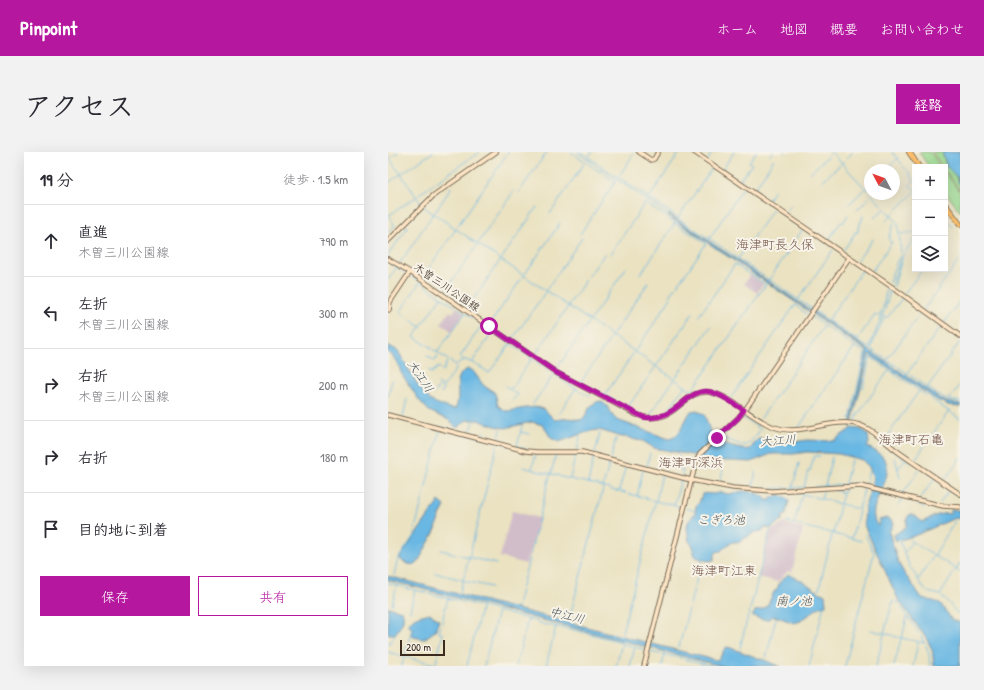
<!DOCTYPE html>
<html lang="ja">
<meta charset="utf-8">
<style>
:root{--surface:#fff;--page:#f2f2f3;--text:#2b2b33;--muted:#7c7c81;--line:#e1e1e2;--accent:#b5179e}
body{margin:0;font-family:"Patrick Hand","Klee One",sans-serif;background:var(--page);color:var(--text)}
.controls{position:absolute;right:12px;top:12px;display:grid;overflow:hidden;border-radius:0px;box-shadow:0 4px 16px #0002}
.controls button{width:36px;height:36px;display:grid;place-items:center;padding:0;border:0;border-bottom:1px solid var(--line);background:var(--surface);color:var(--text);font:20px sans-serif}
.compass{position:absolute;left:476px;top:12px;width:36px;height:36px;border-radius:50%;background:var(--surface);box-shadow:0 4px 16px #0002;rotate:311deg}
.scale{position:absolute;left:12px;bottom:10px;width:45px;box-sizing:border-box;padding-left:4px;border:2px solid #3b2a1e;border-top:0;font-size:11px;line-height:14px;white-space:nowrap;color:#3b2a1e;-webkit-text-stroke:3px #f7f3e8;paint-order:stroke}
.stop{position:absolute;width:12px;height:12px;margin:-9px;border:3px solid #b5179e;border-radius:50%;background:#fff}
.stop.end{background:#b5179e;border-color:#fff;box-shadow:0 1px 4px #0008}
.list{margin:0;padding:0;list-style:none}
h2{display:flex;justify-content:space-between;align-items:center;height:52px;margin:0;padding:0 16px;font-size:17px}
h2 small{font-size:13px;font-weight:400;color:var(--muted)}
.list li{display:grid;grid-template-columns:26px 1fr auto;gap:12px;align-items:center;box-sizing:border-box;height:72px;padding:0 16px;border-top:1px solid var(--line)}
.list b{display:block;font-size:15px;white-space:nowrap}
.list p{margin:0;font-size:13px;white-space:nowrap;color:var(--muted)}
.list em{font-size:13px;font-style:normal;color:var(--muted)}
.actions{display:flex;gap:8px;padding:12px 16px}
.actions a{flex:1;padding:9px 0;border:1px solid var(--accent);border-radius:0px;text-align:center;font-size:14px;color:var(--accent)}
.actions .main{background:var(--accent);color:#fff}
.icon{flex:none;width:22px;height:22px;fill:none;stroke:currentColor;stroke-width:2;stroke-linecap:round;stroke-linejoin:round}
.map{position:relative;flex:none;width:572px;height:514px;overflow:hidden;border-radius:0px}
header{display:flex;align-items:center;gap:24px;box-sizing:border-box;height:56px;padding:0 20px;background:var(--accent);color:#fff}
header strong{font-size:19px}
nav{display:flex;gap:22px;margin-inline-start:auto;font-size:14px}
.intro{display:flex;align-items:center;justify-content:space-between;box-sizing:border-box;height:96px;padding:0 24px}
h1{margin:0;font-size:28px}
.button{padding:10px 18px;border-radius:0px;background:var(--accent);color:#fff;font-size:14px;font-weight:700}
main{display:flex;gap:24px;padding:0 24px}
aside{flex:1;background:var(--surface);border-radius:0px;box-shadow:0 4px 16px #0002}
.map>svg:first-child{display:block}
.industrial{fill:#d1bdc9}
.green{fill:#99d990;stroke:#6a8257}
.water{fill:#69b7e3;stroke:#527080}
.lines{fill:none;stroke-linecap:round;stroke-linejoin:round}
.stream{stroke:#69b7e3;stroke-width:1}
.secondary-casing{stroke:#786a57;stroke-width:5.5}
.primary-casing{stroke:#786a57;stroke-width:6}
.secondary{stroke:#fde5c5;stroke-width:3.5}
.primary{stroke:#fabe6d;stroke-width:4.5}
.route{stroke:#b5179e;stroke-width:5}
.labels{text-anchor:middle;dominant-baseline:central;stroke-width:4;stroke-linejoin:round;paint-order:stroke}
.street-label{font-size:11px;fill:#3b2a1e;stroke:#f7f3e8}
.water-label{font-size:12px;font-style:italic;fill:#495459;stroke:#f7f3e8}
.quarter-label{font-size:13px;fill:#755549;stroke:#f7f3e8}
</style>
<header>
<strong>Pinpoint</strong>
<nav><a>ホーム</a><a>地図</a><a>概要</a><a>お問い合わせ</a></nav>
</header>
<div class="intro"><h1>アクセス</h1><a class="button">経路</a></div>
<main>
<aside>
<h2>19 分<small>徒歩 · 1.5 km</small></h2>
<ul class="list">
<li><svg class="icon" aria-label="ahead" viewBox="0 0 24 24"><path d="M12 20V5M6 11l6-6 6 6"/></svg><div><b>直進</b><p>木曽三川公園線</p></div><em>790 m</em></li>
<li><svg class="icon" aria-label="left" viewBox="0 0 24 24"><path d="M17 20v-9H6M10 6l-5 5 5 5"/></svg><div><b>左折</b><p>木曽三川公園線</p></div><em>300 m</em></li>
<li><svg class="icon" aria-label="right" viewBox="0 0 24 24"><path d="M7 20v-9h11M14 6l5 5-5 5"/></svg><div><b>右折</b><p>木曽三川公園線</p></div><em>200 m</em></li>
<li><svg class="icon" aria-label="right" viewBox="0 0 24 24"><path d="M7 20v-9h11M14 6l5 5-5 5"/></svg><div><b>右折</b></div><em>180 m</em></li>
<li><svg class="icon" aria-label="arrive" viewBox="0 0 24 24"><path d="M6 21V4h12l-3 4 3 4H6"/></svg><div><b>目的地に到着</b></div></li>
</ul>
<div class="actions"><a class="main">保存</a><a>共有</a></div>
</aside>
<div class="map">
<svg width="572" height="514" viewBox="0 0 572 514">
<rect width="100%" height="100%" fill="#f7f3e8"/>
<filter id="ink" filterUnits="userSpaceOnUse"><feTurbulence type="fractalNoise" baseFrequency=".025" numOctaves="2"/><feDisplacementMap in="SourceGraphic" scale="8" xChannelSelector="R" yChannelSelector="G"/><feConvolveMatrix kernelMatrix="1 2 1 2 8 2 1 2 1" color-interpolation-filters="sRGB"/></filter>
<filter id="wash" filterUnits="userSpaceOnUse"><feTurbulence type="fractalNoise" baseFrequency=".012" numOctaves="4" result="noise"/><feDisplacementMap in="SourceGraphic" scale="16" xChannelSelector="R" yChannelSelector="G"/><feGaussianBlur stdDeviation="0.9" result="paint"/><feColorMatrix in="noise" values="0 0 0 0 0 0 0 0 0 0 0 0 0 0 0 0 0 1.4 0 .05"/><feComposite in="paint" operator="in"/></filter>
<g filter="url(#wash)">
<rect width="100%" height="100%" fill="#eae2c1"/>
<path class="industrial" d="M362,123L375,132L369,141L356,132Z
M68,156L76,161L64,179L53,172L62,159L65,161Z
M124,359L151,366L138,412L112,405Z
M396,371L415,377L404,420L400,419L390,430L370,425L383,378Z"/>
<path class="green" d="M531,0H542L553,15H541Z
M544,0H554C556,5 556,12 560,16C567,23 572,28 572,38L557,18V15H555Z
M557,20L572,40V60L557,39Z"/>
<path class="water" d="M554,0H572V32L570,30V26L559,15Z
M281,62L551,246L559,250L572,252V255L560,253L549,248L481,202L463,275V269L479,199L285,67L280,63Z
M0,193L10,199L31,235L43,249L63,257H67C75,244 62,224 80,217L85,219L96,234L106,240L108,244L110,254L118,259C126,259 148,252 155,257C160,260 163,265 167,268L180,266L193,268C201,262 199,252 212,249C224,255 220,261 229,268L281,287C293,285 296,268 303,259L309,258V259L316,262C320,271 322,282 327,289C339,292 350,299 362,297L370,287H377L385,293L419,288L445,289L464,276L472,277L478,280L480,283L481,291L479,295C528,314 470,351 490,374L492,367L499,366L503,368L505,372L501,380L510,410L516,421L534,446L552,451L564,468L572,470V514H546L544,497L538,486L510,447L476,373L477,354L484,334L485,325L481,315L474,308L451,302L419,300L405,302H383L363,310L318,308L309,304L266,296L255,289L248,288L239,285H234L211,278L202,279L171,290L163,286L155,273L144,270L117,276L107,274L90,268H79L69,276L61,268L41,259L31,248L13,221L11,214L4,203L0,201Z
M355,339C362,340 376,341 378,348H383L384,345H386L391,342L401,348L398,362L397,364H394L395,367L382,377L377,375L374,379L368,380L350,390C345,388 336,395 333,399L328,400L326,408L320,409L308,405L306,402L305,394L301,389L299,376L300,370L307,361L308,354L311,351L314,342C320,340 326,344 333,340L340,342Z
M51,349L57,354L51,366L48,377L29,412C24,414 15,411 12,407V405Z
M563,358H572V367L567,366L526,384L508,389L506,383L518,375L519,366L522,362L526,363L534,370C543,366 552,360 562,362Z
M400,422H401C408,427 411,426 416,430C423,435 429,439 437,443L438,453C428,454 424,463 415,466L413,469L406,471L390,465L385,464C378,470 373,467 365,464L367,459L375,457L379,454L386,440L390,435L391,431Z
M0,424L327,508L331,507L337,496L340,495L392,514H333L0,428Z
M0,455L14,459C18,468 12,475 7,482H0Z
M42,461L51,468L47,479L36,487L25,485L24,483L25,477L20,473C26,463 32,464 42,461Z"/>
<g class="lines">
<path class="stream" d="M183,0L212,20
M189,0L281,63
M193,0L215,15
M396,0L397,1
M443,0L482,41
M504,0L514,12
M42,2L45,0
M382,3L385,0
M0,4L5,11
M201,4L204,0
M4,5L10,0
M85,5L92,0
M320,8L324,0
M454,11L465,0
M515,14L520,19
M216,16L245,35
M334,18L346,0
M498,18L510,6
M213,20L227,30
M521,20L526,29L523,32
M14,21L41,3
M422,21L442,2
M13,22L20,33
M105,23L120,0
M57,24L84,5
M231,24L247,0
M351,29L364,12L361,10L368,0
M0,31L13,22L5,12
M432,31L452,13
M521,33L527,38
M21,34L34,53
M247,36L275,56
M478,37L482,33
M366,38L386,7
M131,40L159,0
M483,42L510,71L513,101L511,112L504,132
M30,43L56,25
M261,46L292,0
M380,48L386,38
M461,52L476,38
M36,55L304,239L380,129
M276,56L304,76
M469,58L481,46
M47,60L63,36L62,35
M397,60L403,54
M273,61L301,81
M162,62L197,10
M503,63L527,40
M0,64L28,45
M557,65L565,75
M290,66L325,15
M486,66L495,58
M498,69L502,65
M453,70L455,71L460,63
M69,75L104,24
M306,77L328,91
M0,79L7,74L0,63
M467,80L469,81L475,64
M302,81L317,91
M192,82L227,30
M513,82L527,80
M557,86L560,82
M321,87L355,36
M501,88V84L506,71
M440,89L452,71
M91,90L126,39
M329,92L335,96
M336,97L365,117
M455,99L467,81
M0,103L20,75L17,74
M222,103L257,51L272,61
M114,106L149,55
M350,107L385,57
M469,109L485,87
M0,110L19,121
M12,111L45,62
M366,118L395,137
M484,119L504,90H502
M137,122L172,71
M362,122L376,132
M252,123L287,71
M23,124L30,128
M34,126L68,77
M0,128L9,115
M381,128L415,77
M32,130L42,137
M501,130L510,107
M506,134L515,103L527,86
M159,137L194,86
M43,138L65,153
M396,138L424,157
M56,141L90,92
M516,142L535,117
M282,144L318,92
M410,148L445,98
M181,152L217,101
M66,153L68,155
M70,156L88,168
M79,157L113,107
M536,157L572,107
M426,159L433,163
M311,164L347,112L361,122
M423,164L451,184
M433,164L454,178
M21,167L12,160L32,130
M203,167L238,116
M23,168L33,175L26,185L37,192
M440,168L475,117
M89,169L99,176
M556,171L572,149
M102,172L136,123
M33,174L53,145
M101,178L110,183
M455,179L479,195
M225,182L260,131
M111,184L133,199
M452,184L466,194
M124,188L158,139
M469,188L487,162L491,165L495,156L499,135
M39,193L60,208
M248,198L283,146
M480,198L497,157L503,135
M134,200L140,204
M49,201L77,161
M488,201L483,197L486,188L497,164L499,166L515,145
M490,202L508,214
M147,203L181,153
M39,204L47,209L50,204
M141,205L146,208
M371,205L407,153L420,163
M76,208L72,205L94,173
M78,208L89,213
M499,208L534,159
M62,209L68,213L77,208
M147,209L154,214
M84,210L105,180
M269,213L305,161
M494,213L515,228
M91,214L101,221L122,192
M156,215L176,229
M510,215L529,228
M41,218L43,221L51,215L55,219L59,210
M168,218L202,168
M519,222L554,173
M63,224L68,217L67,215
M288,225L323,174
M401,225L436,174
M516,228L545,248
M530,229L549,242
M177,230L197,242
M192,231L224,184
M50,232L55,235L62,225
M117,234L123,238
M53,236L55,237
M475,236L482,205L493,212
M539,236L572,190
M123,237L144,206
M206,237L228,249
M124,239L129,242
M46,241L51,235
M53,241L56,238
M199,242L202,243
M217,243L247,199
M551,243L561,248L572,250
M0,244L4,228
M343,246L370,206
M431,246L467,194L476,200
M124,248L130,243
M561,248L572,233
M546,249L572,267
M229,250L240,255L268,214
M145,252L166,222
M279,260L296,235
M170,263L188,236
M262,263L287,226
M15,265L19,247
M373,266L400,227
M462,267L477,201
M370,269L368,274L375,279
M468,269L469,264L501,218
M52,275L64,278L66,276
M411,275L430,247
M64,278L81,282
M133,280L141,282
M81,282L86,270
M82,282L101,287
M95,285L96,280
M333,285L353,293H359L370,282V279
M333,285L354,265L366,273
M103,287L119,292
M497,287L531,239
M110,289L113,278
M120,292L138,297
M495,292L499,295
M129,294L134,274
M500,295L509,301
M189,298L192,285
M207,302L212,281
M510,302L524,311
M223,306L228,286
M507,306L510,317L517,307
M526,309L561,259
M135,315L153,320
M259,315L262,301
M144,316L148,302
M286,316L295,318L294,324
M289,316L291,303
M510,317L512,326
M154,320L172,324
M163,322L168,302
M173,325L191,329
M182,327L188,301
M407,328L411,311
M192,329L207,333
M556,329L572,306
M200,331L206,305
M332,332L335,317
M457,332L463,308
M468,332L477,333L481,319
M554,332L568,342
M208,333L222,337
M448,333L467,332
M437,334L444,305
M215,335L222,309
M405,335L406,330
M416,335L420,319H422L426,304H432
M427,335L447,333
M395,336H405
M406,336L415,335
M364,337L368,320
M384,337L393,336
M223,338L238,341
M446,338L455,341
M231,339L238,313
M406,340L422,344
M515,341L532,317
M241,342L258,346
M569,343L572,345
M249,344L255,318
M425,345L443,349
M533,346L546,327
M258,347L276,351
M433,347L436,337
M268,349L274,322
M530,349L529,351L536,356
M443,350L461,354
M277,351L294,355
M552,351L561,338
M452,352L457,336
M511,353L513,346
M286,354L293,328
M462,355L471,357L476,337
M298,356L307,359
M399,370L414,374
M406,372L414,344
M417,375L435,379
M436,379L454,384
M445,382L452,354
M455,384L473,389
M464,386L471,359
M521,388L534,396
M512,390L516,400
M84,393L109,294
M535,397L557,410
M53,398L108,412
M546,404L567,369
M10,407L25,385L52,279
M558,411L572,420
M312,413L314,407
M522,415L516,401L523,391
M78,416L84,394
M523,416L530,427
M568,418L572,411
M47,421L75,428
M6,423L10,407
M76,429L103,435
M0,431L17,435
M18,436L40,441
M431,437L444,383
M538,439L530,428L545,405
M72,440L78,417
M540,440L552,443L567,419
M42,442L76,450
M553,444L561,451
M508,449L510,452
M77,450L95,455
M562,452L567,459L571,462
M4,453L9,433
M129,454L162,323
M96,455L125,463
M513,455L531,481
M22,459L27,438
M125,463L148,469L154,472
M365,464L361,462L382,379
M181,468L215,337
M155,472L181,477
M467,474L486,401L477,382
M182,477L234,490
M430,478L436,453
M482,478L504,483
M234,481L267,351
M496,481L505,449
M505,484L522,488
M533,484L536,491
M6,485L7,482
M514,486L519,465
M523,488L537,491
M236,492L258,498
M0,493L5,486
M538,493L541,502L542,514
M291,495L312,414
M352,496L360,464
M0,500L33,509
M262,500L294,506
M17,503L24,476
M378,506L388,466
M296,507L324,514
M34,509L55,514
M48,510L55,482L51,481L60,446
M14,514L16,505
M79,514L94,453
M96,514L110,459
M128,514L140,467
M158,514L168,474
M228,514L234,491
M242,514L247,495
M274,514L277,503
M421,514L430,479
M457,514L467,475
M488,514L496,483
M506,514L513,487
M525,514L530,491"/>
</g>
</g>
<g filter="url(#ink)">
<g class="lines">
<defs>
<path id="secondary" d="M251,0L263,8L266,7L270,0
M306,0L504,135L572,184
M0,89L46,43L108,0
M0,107L22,120L169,221L249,263C289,276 292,238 320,240C342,242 365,268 386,275C411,284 436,269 461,271C481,272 494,288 509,299C530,314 551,328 572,342
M1,158L2,150L22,120
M0,263L138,299L149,300H194L303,328L345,336L384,339L473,334L555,354L572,355
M256,514L308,310L312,302L350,266L357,258L461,106"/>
<path id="primary" d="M521,0L531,15
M557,52L572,72"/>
</defs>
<use href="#secondary" class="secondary-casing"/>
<use href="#primary" class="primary-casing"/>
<use href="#secondary" class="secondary"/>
<use href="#primary" class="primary"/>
</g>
</g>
<g class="lines" filter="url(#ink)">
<path class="route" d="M101,174L169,221L255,265C289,271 298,234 323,240C335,243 346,252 356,258L350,266L329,286"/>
</g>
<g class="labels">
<g class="street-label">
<text transform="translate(59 135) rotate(34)">木曽三川公園線</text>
</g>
<g class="water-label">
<text transform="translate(33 224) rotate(56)">大江川</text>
<text transform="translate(390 288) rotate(-4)">大江川</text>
<text x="333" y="367">こぎろ池</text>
<text x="406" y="448">南ノ池</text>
<text transform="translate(179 463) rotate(14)">中江川</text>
</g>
<g class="quarter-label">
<text x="387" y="92">海津町長久保</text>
<text x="523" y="287">海津町石亀</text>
<text x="303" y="310">海津町深浜</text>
<text x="336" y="418">海津町江東</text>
</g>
</g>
</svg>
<div class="controls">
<button>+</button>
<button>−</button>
<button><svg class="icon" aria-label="layers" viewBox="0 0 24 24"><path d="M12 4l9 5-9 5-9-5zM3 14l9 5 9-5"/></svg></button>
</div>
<svg class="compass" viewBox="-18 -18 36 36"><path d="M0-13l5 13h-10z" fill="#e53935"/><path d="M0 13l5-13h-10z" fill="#7c7c81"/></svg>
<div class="scale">200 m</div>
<div class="stop" style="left:101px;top:174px"></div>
<div class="stop end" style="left:329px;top:286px"></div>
</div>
</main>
